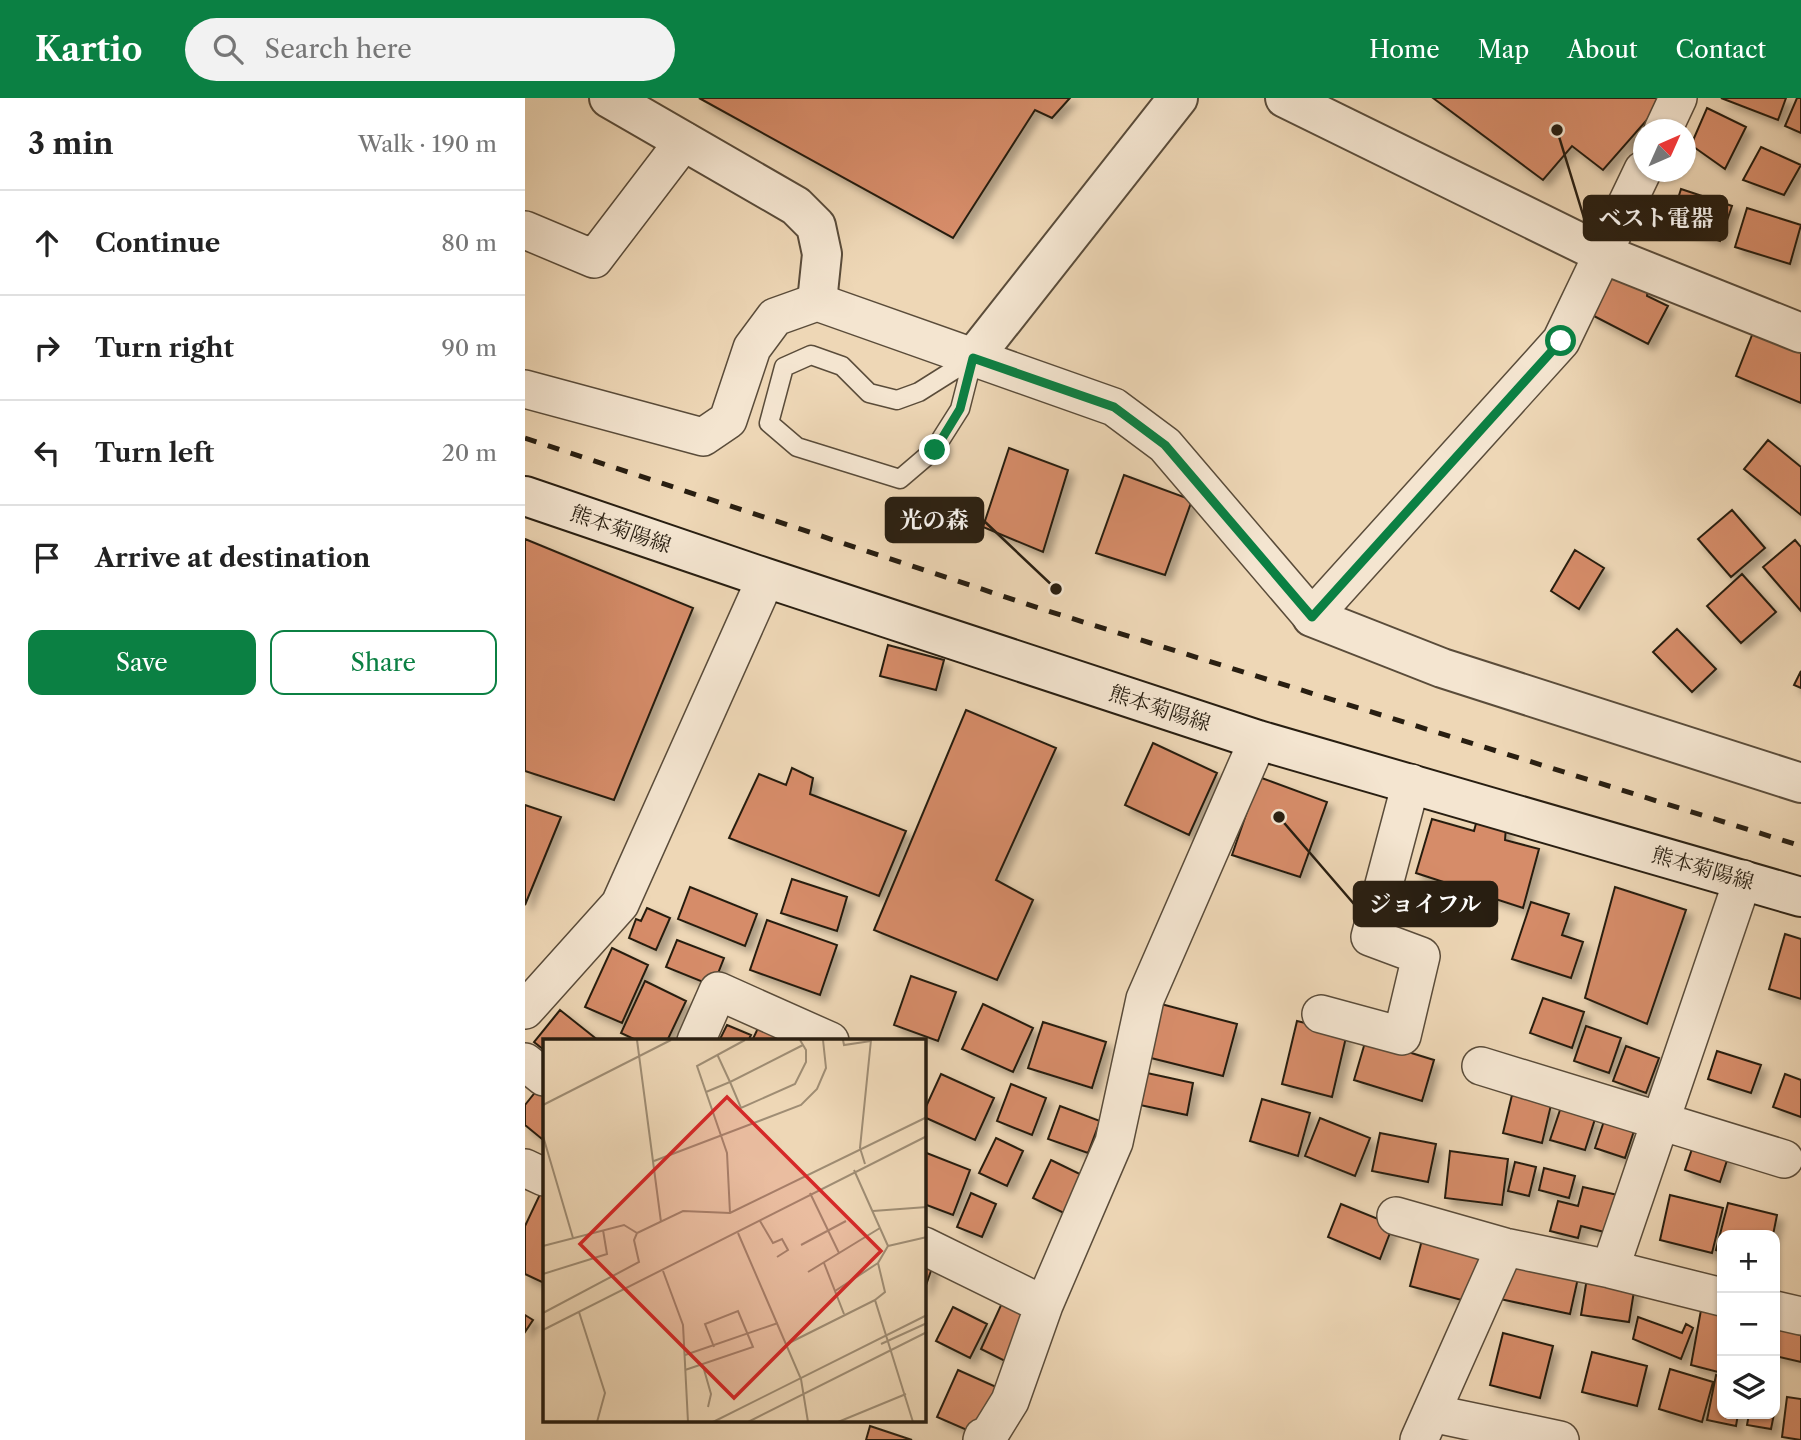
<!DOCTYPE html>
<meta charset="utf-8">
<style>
:root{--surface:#fff;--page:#f2f2f2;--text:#222;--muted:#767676;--line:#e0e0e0;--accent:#0b8043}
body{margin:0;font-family:"Libre Caslon Text","Noto Serif JP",serif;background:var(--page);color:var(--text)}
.controls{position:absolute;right:21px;bottom:21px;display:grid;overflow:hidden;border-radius:14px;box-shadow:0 2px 5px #0004}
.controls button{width:63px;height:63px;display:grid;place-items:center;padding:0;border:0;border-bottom:2px solid var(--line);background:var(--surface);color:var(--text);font:35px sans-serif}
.compass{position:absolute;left:1108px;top:21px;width:63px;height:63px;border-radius:50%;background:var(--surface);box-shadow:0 2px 5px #0004;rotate:45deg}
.stop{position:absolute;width:21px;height:21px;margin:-16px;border:5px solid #0b8043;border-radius:50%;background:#fff}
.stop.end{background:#0b8043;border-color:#fff;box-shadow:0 2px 7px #0008}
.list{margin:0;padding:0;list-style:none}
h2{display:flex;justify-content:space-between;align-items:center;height:91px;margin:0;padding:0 28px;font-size:30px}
h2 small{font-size:23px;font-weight:400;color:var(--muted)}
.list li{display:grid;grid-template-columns:46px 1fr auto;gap:21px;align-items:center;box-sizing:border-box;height:105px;padding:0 28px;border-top:2px solid var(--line)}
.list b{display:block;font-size:26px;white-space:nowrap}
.list em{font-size:23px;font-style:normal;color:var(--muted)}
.actions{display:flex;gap:14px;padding:21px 28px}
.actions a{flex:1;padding:16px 0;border:2px solid var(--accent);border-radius:14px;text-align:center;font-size:24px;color:var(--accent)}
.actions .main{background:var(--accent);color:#fff}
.icon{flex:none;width:38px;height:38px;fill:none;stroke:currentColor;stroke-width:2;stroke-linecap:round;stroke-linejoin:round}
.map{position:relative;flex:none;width:1276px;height:1342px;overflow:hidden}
header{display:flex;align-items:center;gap:42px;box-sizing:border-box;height:98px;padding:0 35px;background:var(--accent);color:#fff}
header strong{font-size:33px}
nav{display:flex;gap:38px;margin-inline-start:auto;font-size:24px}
.search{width:490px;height:63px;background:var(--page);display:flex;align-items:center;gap:18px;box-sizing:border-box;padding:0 24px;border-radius:38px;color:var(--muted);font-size:26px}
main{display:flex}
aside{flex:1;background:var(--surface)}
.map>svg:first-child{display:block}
.building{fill:#d68c69;stroke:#281e11;stroke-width:2;filter:url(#shadow)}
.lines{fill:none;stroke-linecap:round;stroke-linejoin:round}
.service-casing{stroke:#5a4c3a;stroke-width:21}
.minor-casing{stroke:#5a4c3a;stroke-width:40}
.tertiary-casing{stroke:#5a4c3a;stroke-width:42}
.secondary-casing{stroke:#281e11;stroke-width:42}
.service{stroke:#f4e5d0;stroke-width:18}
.minor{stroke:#f4e5d0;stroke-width:37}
.tertiary{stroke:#f4e5d0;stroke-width:38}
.secondary{stroke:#f4e5d0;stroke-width:38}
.rail{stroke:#281e11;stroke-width:5;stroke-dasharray:12 12;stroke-linecap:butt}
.route{stroke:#0b8043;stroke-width:9}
.labels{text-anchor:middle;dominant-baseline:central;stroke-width:7;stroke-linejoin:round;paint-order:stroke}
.street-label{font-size:21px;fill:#281e11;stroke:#f4e5d0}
.inset-road{fill:none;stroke:#9f8d74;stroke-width:2}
.view{fill:#d62828;fill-opacity:0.15;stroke:#d62828;stroke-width:3.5}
.inset-edge{fill:none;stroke:#281e11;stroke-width:3.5}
.leader{fill:none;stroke:#281e11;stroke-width:2.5}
.callout-dot{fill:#281e11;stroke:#f4e5d0;stroke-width:2.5}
.callout{fill:#281e11;stroke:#281e11;stroke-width:2.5}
.callout-label{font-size:23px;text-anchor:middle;font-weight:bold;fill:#fff}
</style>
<header>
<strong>Kartio</strong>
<div class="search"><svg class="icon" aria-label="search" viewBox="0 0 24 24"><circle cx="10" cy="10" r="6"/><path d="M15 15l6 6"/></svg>Search here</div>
<nav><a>Home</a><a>Map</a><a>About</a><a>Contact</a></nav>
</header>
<main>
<aside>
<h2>3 min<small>Walk · 190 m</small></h2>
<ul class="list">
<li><svg class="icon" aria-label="ahead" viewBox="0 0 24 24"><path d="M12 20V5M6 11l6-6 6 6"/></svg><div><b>Continue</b></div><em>80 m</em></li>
<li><svg class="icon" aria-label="right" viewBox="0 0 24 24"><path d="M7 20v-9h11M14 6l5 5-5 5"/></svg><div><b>Turn right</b></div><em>90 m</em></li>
<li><svg class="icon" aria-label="left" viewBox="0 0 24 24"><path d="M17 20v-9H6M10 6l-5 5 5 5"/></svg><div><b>Turn left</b></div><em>20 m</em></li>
<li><svg class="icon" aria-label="arrive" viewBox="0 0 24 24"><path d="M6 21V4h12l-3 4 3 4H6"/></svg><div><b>Arrive at destination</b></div></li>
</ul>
<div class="actions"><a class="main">Save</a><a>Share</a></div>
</aside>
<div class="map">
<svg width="1276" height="1342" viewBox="0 0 1276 1342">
<defs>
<filter id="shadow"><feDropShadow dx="6" dy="6" stdDeviation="3.5" flood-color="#0004"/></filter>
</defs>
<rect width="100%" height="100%" fill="#eed7b6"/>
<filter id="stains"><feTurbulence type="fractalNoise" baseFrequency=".00286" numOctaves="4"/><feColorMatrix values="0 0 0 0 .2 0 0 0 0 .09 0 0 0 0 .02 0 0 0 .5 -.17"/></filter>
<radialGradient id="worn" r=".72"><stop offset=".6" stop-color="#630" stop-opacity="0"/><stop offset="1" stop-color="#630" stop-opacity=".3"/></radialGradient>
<path class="building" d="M174,0H545L527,20L510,12L428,140Z
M908,0H1136L1128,15L1078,72L1047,48L1018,82Z
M1196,0H1261L1253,22Z
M1272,0H1276V35L1260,28Z
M1182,10L1221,29L1200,71L1166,47Z
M1236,49L1276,67L1259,97L1218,82Z
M1156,91L1207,108L1195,143L1145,126Z
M1222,110L1276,127L1265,166L1210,149Z
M1091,166L1124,185L1122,198L1143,208L1123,246L1065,216Z
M1229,232L1276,252V305L1211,278Z
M1243,342L1276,369V417L1219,371Z
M484,350L543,372L518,454L458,429Z
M599,377L667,402L640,477L571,455Z
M1207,412L1240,450L1206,479L1173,441Z
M0,441L168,510L89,702L0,673Z
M1270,442L1276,449V513L1238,469Z
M1050,452L1079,470L1054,511L1026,493Z
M1217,476L1251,514L1216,545L1182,508Z
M1152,531L1191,571L1167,594L1128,554Z
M363,547L419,562L411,592L355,578Z
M1276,573V590L1269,587Z
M441,612L531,650L471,782L508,802L472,882L349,832Z
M628,645L692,675L664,737L600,707Z
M267,670L288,680L285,696L381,733L354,798L204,740L234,676L261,687Z
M734,679L802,704L775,779L707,757Z
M0,707L36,719L0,807Z
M953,718L981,729L980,742L1014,751L998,810L891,775L907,721L949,733Z
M267,781L322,799L312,833L256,815Z
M165,789L232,816L220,848L153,821Z
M1090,789L1161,812L1122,926L1060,900Z
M1006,804L1044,816L1037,837L1058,844L1046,880L987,861Z
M122,810L145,820L131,852L104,840L111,821L116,823Z
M242,822L312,847L295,897L225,872Z
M1260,836L1276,841V901L1244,891Z
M152,842L199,860L188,888L141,869Z
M87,850L123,867L97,925L60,909Z
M386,878L431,894L413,943L369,927Z
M120,883L161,903L142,943H113L96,935Z
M1018,900L1059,914L1047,950L1005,935Z
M458,906L508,930L488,974L437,951Z
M636,906L712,926L698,978L622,959Z
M35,912L74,943H19V952L9,944Z
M772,923L822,935L807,999L757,986Z
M518,924L581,944L567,990L503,970Z
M202,927L226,937L223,943H194Z
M1061,928L1096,940L1084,975L1049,963Z
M233,930L262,943H227Z
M841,941L909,962L897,1003L829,982Z
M1101,948L1134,960L1121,995L1088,983Z
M1192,953L1236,967L1226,995L1183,981Z
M622,975L668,985L662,1017L615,1007Z
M416,976L469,1000L450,1042L399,1019V1013Z
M1260,976L1276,982V1019L1248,1009Z
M486,986L521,1000L507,1037L472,1023Z
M16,987L19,990V1039L17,1041L0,1027V1007Z
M987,997L1026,1007L1017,1045L978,1035Z
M737,1001L785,1015L773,1058L725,1043Z
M535,1008L575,1023L563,1055L523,1041Z
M1036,1009L1070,1021L1060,1052L1025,1042Z
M795,1020L845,1040L830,1078L780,1058Z
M1079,1023L1109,1033L1100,1060L1070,1050Z
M855,1035L911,1046L903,1084L847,1073Z
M1171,1039L1206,1050L1195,1084L1160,1072Z
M471,1040L498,1053L482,1088L454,1075Z
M925,1053L983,1061L977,1107L920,1100Z
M399,1054L445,1072L428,1117L399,1106Z
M526,1062L563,1080L545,1118L508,1100Z
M990,1064L1011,1069L1004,1098L983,1093Z
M1019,1070L1050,1078L1044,1100L1014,1092Z
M1058,1089L1097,1098L1087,1136L1056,1128L1053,1140L1025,1133L1033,1103L1053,1108Z
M17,1092L19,1093V1185L0,1176V1128Z
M446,1095L471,1106L457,1139L432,1129Z
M1145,1097L1198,1110L1187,1155L1135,1142Z
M1203,1105L1252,1117L1248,1137H1197V1154L1191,1152Z
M816,1106L868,1127L855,1161L803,1139Z
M898,1138L957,1155L944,1204L885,1188Z
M399,1164L408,1167L399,1193Z
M983,1166L1053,1180L1045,1216L975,1201Z
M1062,1180L1110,1187L1104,1224L1056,1217Z
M477,1205L507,1219L486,1266L456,1251Z
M428,1209L462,1226L445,1260L411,1243Z
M1176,1212L1197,1217V1275L1166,1267Z
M0,1217L8,1222L0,1234Z
M1113,1219L1157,1235L1161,1226L1168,1230L1156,1261L1108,1241Z
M1250,1219L1276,1225V1264L1250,1258Z
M978,1235L1028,1248L1015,1300L965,1287Z
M1067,1254L1122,1268L1112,1308L1057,1294Z
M1145,1271L1188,1284L1177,1324L1134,1311Z
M433,1272L478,1292L458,1339L412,1319Z
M1191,1277L1197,1279V1316H1213L1211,1328L1182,1322Z
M1262,1299L1276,1301V1342L1257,1339Z
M1224,1316H1249L1246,1331L1222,1327Z
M345,1328L387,1342H341Z"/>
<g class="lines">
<defs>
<path id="service" d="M286,257L317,268L344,295L372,302L394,294L448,260L435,311L409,352L375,381L272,349L244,325L259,269Z"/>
<path id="minor" d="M1138,32L1153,0
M0,132L69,161L159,43
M0,291L178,339L203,322L227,250L250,219L292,204L589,309L640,347L787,519L1036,243L1118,72
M0,912L95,806L241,480
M796,916L877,938L896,858L845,839L886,685
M171,943L193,893L305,943
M0,964L19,979
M956,968L1259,1061
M0,1070L19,1079
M871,1118L980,1149L1085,1171L1197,1199
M399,1148L519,1207
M1085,1171L1218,781
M1250,1212L1276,1218
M906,1315L1035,1342
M457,1342L458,1339L464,1337L485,1303L519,1207L589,1044L620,901L733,642
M894,1342L980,1149"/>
<path id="tertiary" d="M84,0L271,108L291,128L297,156L292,204
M760,0L1078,156L1276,235
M448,260L653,0
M787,519L917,570L1276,685"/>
<path id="secondary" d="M0,398L241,480L733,642L1276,799"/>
</defs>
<use href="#service" class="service-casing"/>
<use href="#minor" class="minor-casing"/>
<use href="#tertiary" class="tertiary-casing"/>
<use href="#secondary" class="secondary-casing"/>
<use href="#service" class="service"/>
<use href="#minor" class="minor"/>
<use href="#tertiary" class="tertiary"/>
<use href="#secondary" class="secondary"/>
<path class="rail" d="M0,340L523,513L1276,748"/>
</g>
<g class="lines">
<path class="route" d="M410,352L435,311L448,260L589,309L640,347L787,519L1036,243"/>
</g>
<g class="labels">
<g class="street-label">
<text transform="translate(96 431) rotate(19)">熊本菊陽線</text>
<text transform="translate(635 610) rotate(18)">熊本菊陽線</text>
<text transform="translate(1178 770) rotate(16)">熊本菊陽線</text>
</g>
</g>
<g transform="translate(18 941)">
<rect width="383" height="383" fill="#eed7b6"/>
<path class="inset-road" d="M94,1L118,183M257,1L263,11V23L252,45L198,69L187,43L260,6M300,1L301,6L328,2M163,53L187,43L174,15M0,66L128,1M0,97L30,199M111,122L258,66L274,50L283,29L280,1M322,125L317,109L328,1M311,131L345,207L335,224L342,253L332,261M267,154L296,214M330,172L384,168M187,174L184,114L154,27L202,1M217,182L230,204L239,200L245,211L234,218M195,194L258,340L265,383M258,206L303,182M0,207L81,186L94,194M345,207L384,198M281,224L301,275M120,232L140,286L145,383M265,233L337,189M0,235L64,215L60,191M292,252L335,224M36,273L62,354L54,383M0,274L96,223L91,201L94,194L140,172L187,174L384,78M0,291L384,97M244,305L332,261L370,383M338,305L384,284M142,316L235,284M160,327L168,355L165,368M142,331L210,308L195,272L162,285L171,308M170,383L384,276M205,383L384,293M295,383L363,355"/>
<path class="view" d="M184,58L338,212L191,359L37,205Z"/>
<rect width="383" height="383" class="inset-edge"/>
</g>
<path class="leader" d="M1032 32L1059 120M531 491L458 422M754 719L829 806"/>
<g class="callout-dot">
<circle cx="1032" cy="32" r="7"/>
<circle cx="531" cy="491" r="7"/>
<circle cx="754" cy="719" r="7"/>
</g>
<g class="callout">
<rect x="1059" y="98" width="143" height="44" rx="7"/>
<rect x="361" y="400" width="97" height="44" rx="7"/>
<rect x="829" y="784" width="143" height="44" rx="7"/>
</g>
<g class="callout-label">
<text x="1131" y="128">ベスト電器</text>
<text x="409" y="430">光の森</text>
<text x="900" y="814">ジョイフル</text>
</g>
<rect width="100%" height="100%" filter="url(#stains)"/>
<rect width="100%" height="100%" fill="url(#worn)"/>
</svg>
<div class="controls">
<button>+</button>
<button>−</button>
<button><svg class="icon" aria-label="layers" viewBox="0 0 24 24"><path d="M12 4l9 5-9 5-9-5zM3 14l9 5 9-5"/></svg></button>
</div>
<svg class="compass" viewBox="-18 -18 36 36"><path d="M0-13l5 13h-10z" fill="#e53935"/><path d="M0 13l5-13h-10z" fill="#767676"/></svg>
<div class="stop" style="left:1036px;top:243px"></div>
<div class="stop end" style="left:410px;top:352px"></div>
</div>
</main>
